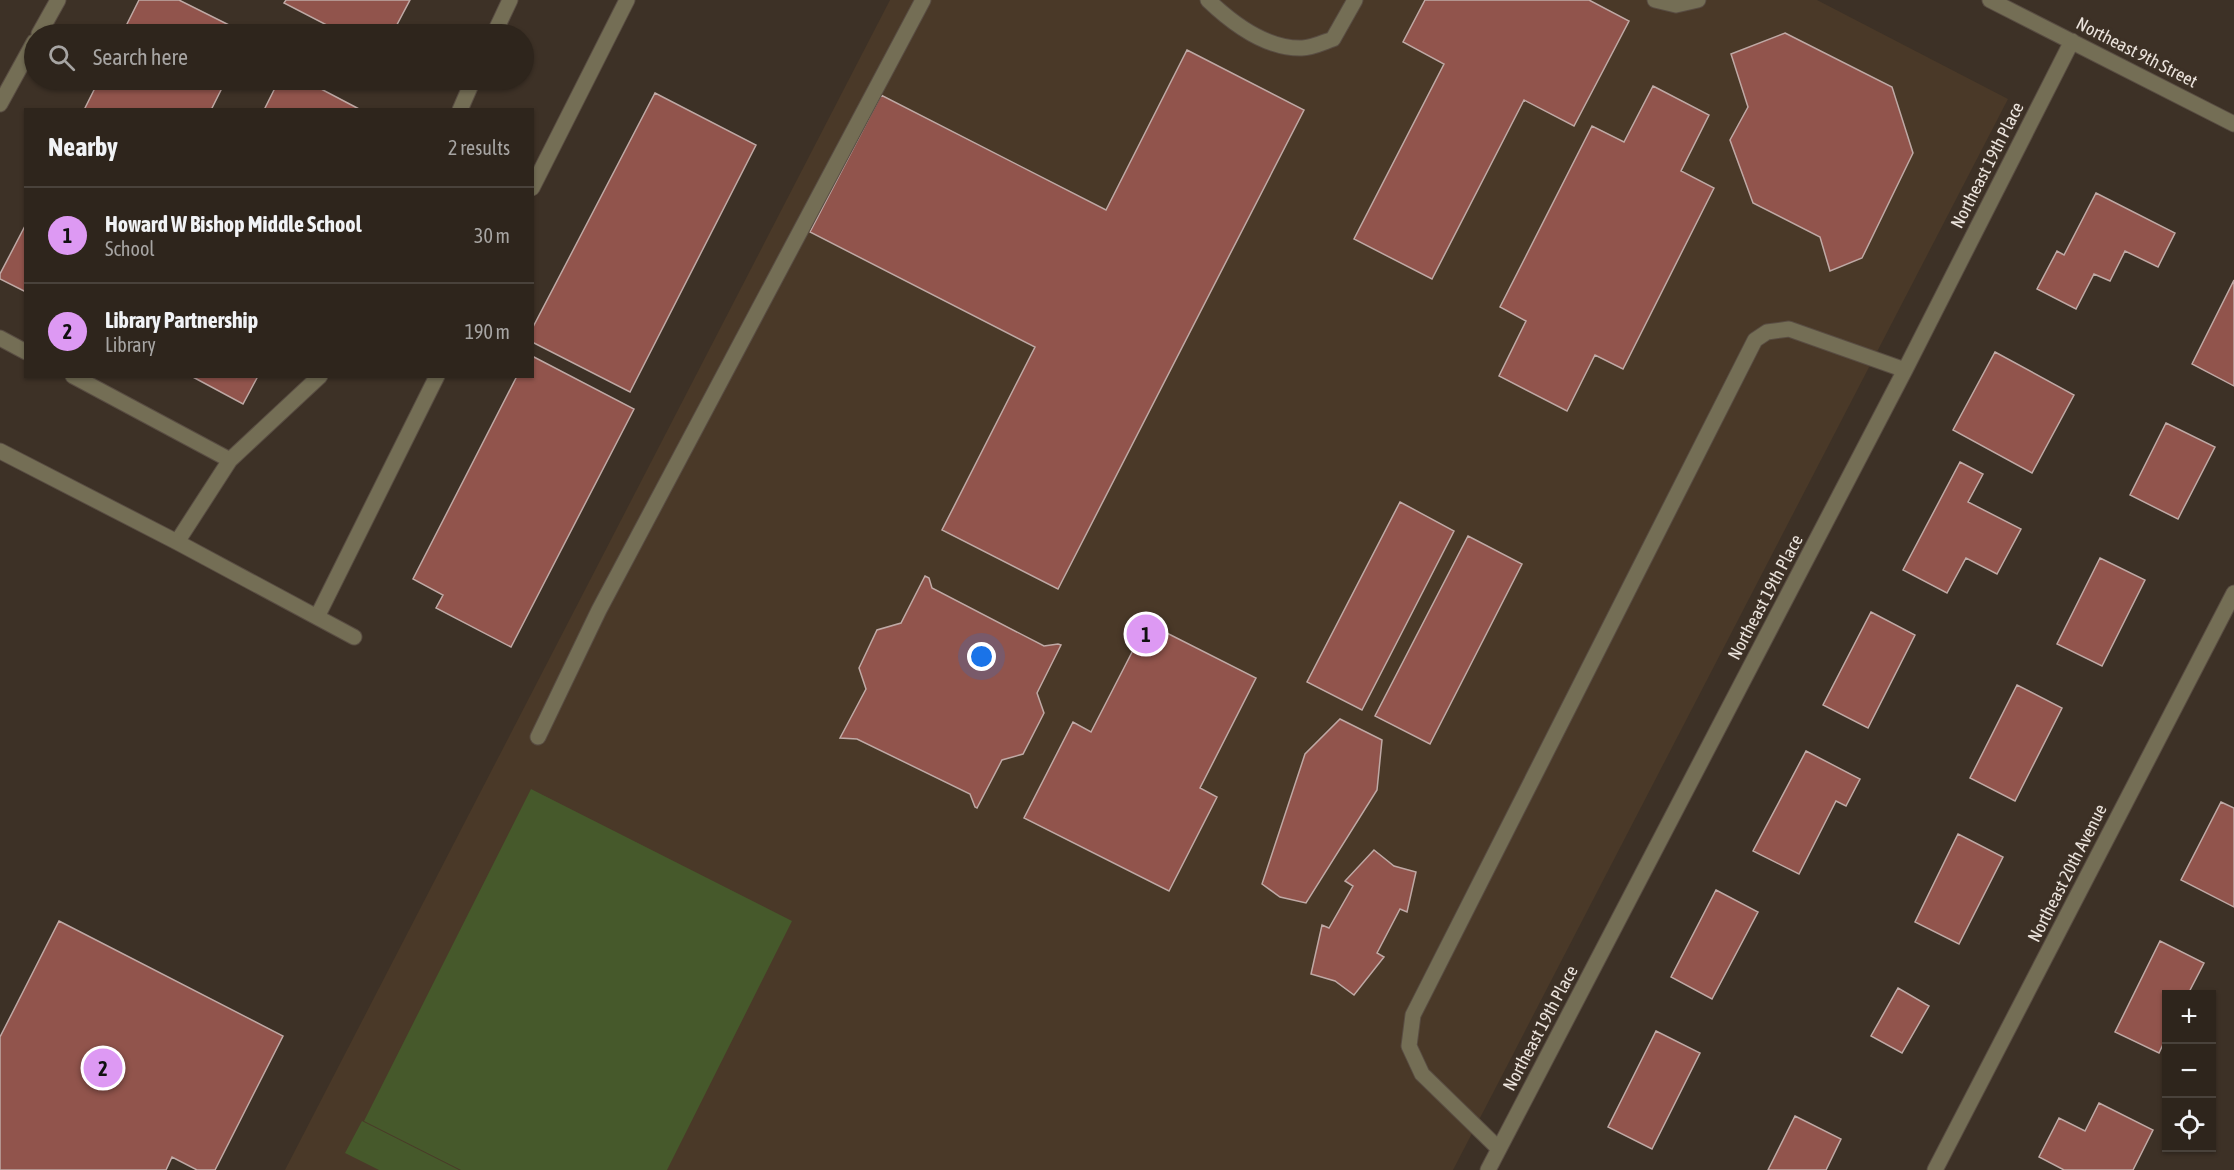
<!DOCTYPE html>
<meta charset="utf-8">
<style>
:root{--surface:#2e251c;--page:#362d25;--text:#f1f3f6;--muted:#a7a5a3;--line:#49423b;--accent:#dd99f3}
body{margin:0;font-family:"Asap Condensed",sans-serif;background:var(--page);color:var(--text)}
.controls{position:absolute;right:18px;bottom:18px;display:grid;overflow:hidden;border-radius:0px;box-shadow:0 2px 4px #0004}
.controls button{width:54px;height:54px;display:grid;place-items:center;padding:0;border:0;border-bottom:2px solid var(--line);background:var(--surface);color:var(--text);font:30px sans-serif}
.you{position:absolute;left:982px;top:657px;width:21px;height:21px;margin:-15px;border:4px solid #fff;border-radius:50%;background:#1a73e8;box-shadow:0 0 0 9px #1a73e833}
.badge{display:grid;place-items:center;width:39px;height:39px;border-radius:50%;background:var(--accent);color:#111;font-size:20px;font-weight:700}
.pin{position:absolute;translate:-50% -50%;border:3px solid #fff;box-shadow:0 2px 6px #0006}
.list{margin:0;padding:0;list-style:none}
h2{display:flex;justify-content:space-between;align-items:center;height:78px;margin:0;padding:0 24px;font-size:26px}
h2 small{font-size:20px;font-weight:400;color:var(--muted)}
.list li{display:grid;grid-template-columns:39px 1fr auto;gap:18px;align-items:center;box-sizing:border-box;height:96px;padding:0 24px;border-top:2px solid var(--line)}
.list b{display:block;font-size:22px;white-space:nowrap}
.list p{margin:0;font-size:20px;white-space:nowrap;color:var(--muted)}
.list em{font-size:20px;font-style:normal;color:var(--muted)}
.icon{flex:none;width:33px;height:33px;fill:none;stroke:currentColor;stroke-width:2;stroke-linecap:round;stroke-linejoin:round}
.map{position:relative;flex:none;width:2234px;height:1170px;overflow:hidden}
.search{position:absolute;background:var(--surface);box-shadow:0 2px 4px #0004;left:24px;top:24px;width:510px;height:66px;display:flex;align-items:center;gap:15px;box-sizing:border-box;padding:0 21px;border-radius:33px;color:var(--muted);font-size:22px}
.panel{position:absolute;background:var(--surface);box-shadow:0 2px 4px #0004;left:24px;top:108px;width:510px;height:270px;border-radius:0px}
.map>svg:first-child{display:block}
.built{fill:#4a3928}
.green{fill:#46592b}
.building{fill:#91544c;stroke:#bfa9a5;stroke-width:1.5}
.lines{fill:none;stroke-linecap:round;stroke-linejoin:round}
.minor-casing{stroke:#594d43;stroke-width:17}
.minor{stroke:#746e55;stroke-width:15}
.labels{text-anchor:middle;dominant-baseline:central;stroke-width:6;stroke-linejoin:round;paint-order:stroke}
.street-label{font-size:18px;fill:#ebe3dc;stroke:#3d3126}
</style>
<div class="map">
<svg width="2234" height="1170" viewBox="0 0 2234 1170">
<rect width="100%" height="100%" fill="#3d3126"/>
<path class="built" d="M890,0H1817L2008,99L1453,1170H285Z"/>
<path class="green" d="M531,789L792,921L667,1170H461L364,1121Z
M362,1121L459,1170H379L345,1153Z"/>
<path class="building" d="M139,0H179L247,34H122Z
M286,0H410L392,34H344L284,3Z
M1425,0H1589L1629,21L1574,126L1524,100L1432,279L1354,239L1444,64L1403,42Z
M1785,33L1892,87L1913,153L1862,258L1830,271L1820,237L1753,203L1730,140L1748,107L1731,54Z
M1187,50L1304,110L1058,589L942,530L1035,347L810,232L881,95L1106,210Z
M99,80H226L211,110H84Z
M279,80H304L361,110H264Z
M1653,86L1709,115L1681,171L1714,188L1623,369L1595,355L1567,411L1499,376L1526,321L1500,307L1592,126L1624,142Z
M655,93L756,145L630,392L532,342V329Z
M2096,193L2175,233L2158,267L2125,251L2110,281L2094,274L2076,309L2037,289L2057,251L2064,255Z
M26,224V292L0,279V274Z
M2234,280V386L2192,364Z
M1995,352L2074,395L2032,473L1953,430Z
M532,356L634,409L511,647L436,608L443,595L413,579L517,376H532Z
M191,376H258L243,404Z
M2166,423L2215,447L2178,519L2130,495Z
M1960,462L1983,474L1968,502L2021,529L1997,574L1966,558L1947,593L1903,570Z
M1400,502L1454,531L1362,710L1307,682Z
M1468,536L1522,564L1430,744L1375,716Z
M2100,558L2145,580L2102,666L2057,644Z
M925,576L929,578L932,588L1044,646L1058,644L1061,645L1037,693L1044,713L1023,754L1002,760L977,808L975,807L970,794L857,739L840,738L866,689L859,668L877,630L901,623Z
M1871,612L1915,635L1868,728L1823,705Z
M1147,623L1256,678L1200,788L1217,797L1169,891L1024,818L1073,722L1091,732Z
M2017,685L2062,708L2015,801L1970,778Z
M1340,719L1382,740L1377,790L1306,903L1280,897L1262,884L1305,754Z
M1806,751L1860,779L1846,806L1836,801L1799,874L1753,851Z
M2221,802L2234,808V907L2181,880Z
M1958,834L2003,857L1959,944L1915,922Z
M1374,850L1394,866L1416,872L1407,912L1400,909L1377,953L1384,957L1354,995L1335,981L1311,974L1322,925L1329,928L1353,886L1345,881Z
M1716,890L1758,912L1712,999L1671,977Z
M59,921L283,1036L215,1170H197L172,1157L166,1170H0V1037Z
M2160,941L2204,963L2188,994H2166V1038L2159,1053L2115,1032Z
M1898,988L1929,1006L1902,1053L1871,1036Z
M1656,1031L1700,1053L1652,1149L1608,1127Z
M2099,1103L2153,1130L2133,1170H2064L2039,1157L2059,1118L2085,1131Z
M1795,1116L1841,1139L1826,1170H1768Z"/>
<g class="lines">
<defs>
<path id="minor" d="M1208,0C1232,23 1267,49 1302,48C1312,48 1324,42 1333,39L1355,0
M1655,0L1676,5L1698,0
M1990,0L2234,124
M39,34L58,0
M494,34L510,0
M0,104L34,42
M460,110L473,80
M532,188L627,0
M0,338L26,352
M73,376L230,460L177,542
M0,451L177,542L354,637
M230,460L320,376
M317,617L437,376
M538,737L599,610L923,0
M1499,1149L1422,1074L1409,1046L1413,1015L1755,340L1767,332L1789,329L1905,370
M1488,1170L1905,370L2072,41
M1935,1170L2234,593"/>
</defs>
<use href="#minor" class="minor-casing"/>
<use href="#minor" class="minor"/>
</g>
<g class="labels">
<g class="street-label">
<text transform="translate(2137 52) rotate(27)">Northeast 9th Street</text>
<text transform="translate(1987 165) rotate(-63)">Northeast 19th Place</text>
<text transform="translate(1765 597) rotate(-62)">Northeast 19th Place</text>
<text transform="translate(2067 873) rotate(-63)">Northeast 20th Avenue</text>
<text transform="translate(1540 1028) rotate(-62)">Northeast 19th Place</text>
</g>
</g>
</svg>
<div class="controls">
<button>+</button>
<button>−</button>
<button><svg class="icon" aria-label="locate" viewBox="0 0 24 24"><circle cx="12" cy="12" r="6"/><path d="M12 2v4M12 18v4M2 12h4M18 12h4"/></svg></button>
</div>
<div class="you"></div>
<div class="pin badge" style="left:1146px;top:634px">1</div>
<div class="pin badge" style="left:103px;top:1068px">2</div>
<div class="search"><svg class="icon" aria-label="search" viewBox="0 0 24 24"><circle cx="10" cy="10" r="6"/><path d="M15 15l6 6"/></svg>Search here</div>
<section class="panel">
<h2>Nearby<small>2 results</small></h2>
<ul class="list">
<li><span class="badge">1</span><div><b>Howard W Bishop Middle School</b><p>School</p></div><em>30 m</em></li>
<li><span class="badge">2</span><div><b>Library Partnership</b><p>Library</p></div><em>190 m</em></li>
</ul>
</section>
</div>
